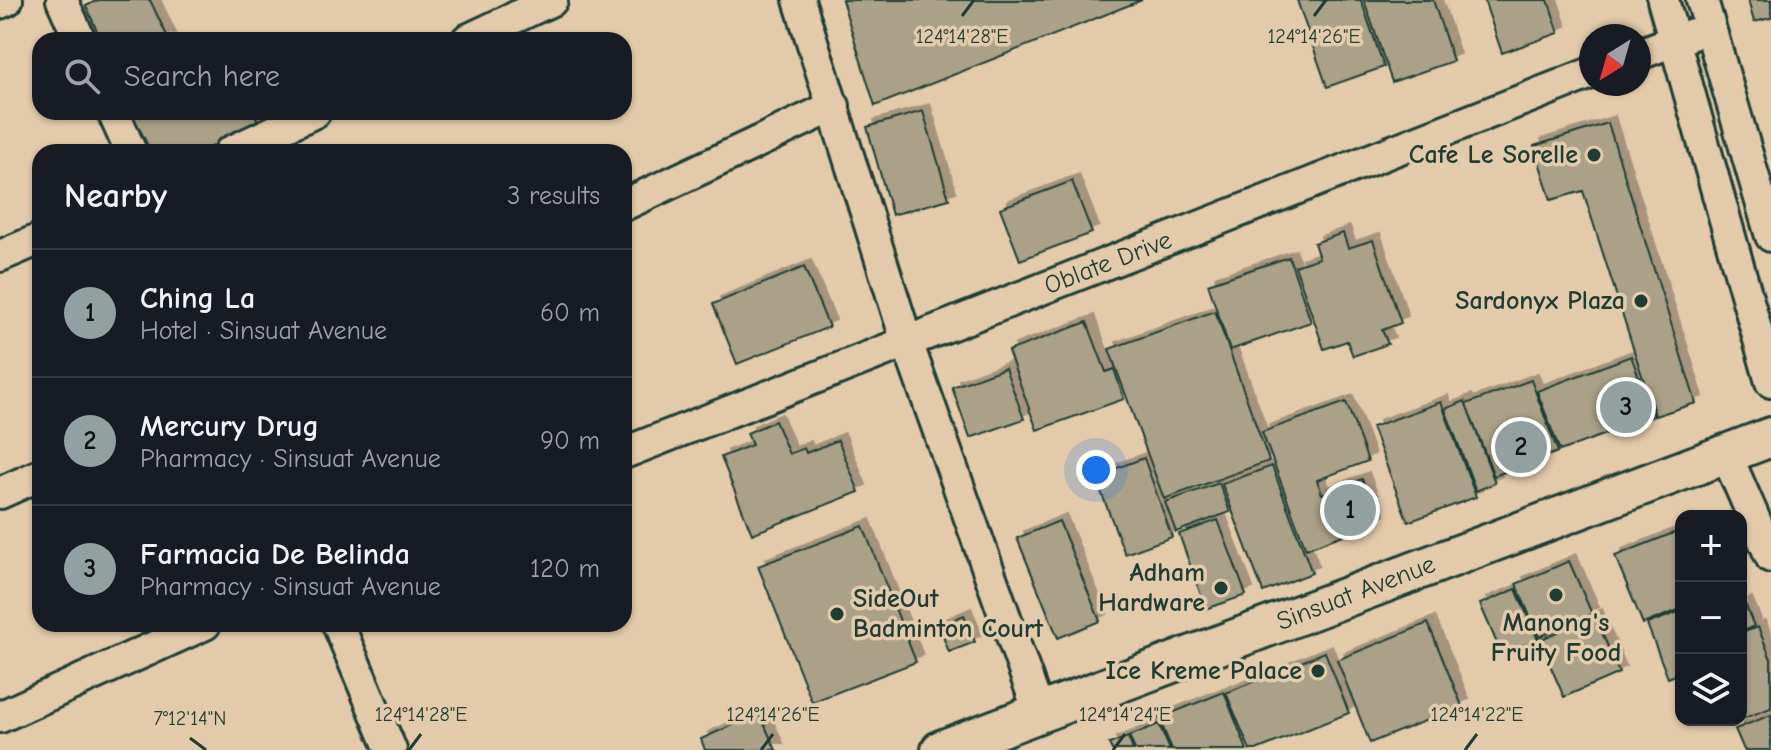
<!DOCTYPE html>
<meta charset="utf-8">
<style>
:root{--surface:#171b24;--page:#242831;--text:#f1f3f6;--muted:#9ea1a6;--line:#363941;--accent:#92a19f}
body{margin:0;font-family:"Comic Neue",sans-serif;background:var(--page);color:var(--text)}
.controls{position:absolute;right:24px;bottom:24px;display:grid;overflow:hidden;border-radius:16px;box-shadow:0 2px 6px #0004}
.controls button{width:72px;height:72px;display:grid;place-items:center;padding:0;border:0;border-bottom:2px solid var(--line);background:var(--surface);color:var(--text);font:40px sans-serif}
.compass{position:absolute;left:1579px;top:24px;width:72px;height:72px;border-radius:50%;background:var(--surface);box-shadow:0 2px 6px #0004;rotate:217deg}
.you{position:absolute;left:1096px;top:470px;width:28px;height:28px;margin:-20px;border:6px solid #fff;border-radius:50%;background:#1a73e8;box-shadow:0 0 0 12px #1a73e833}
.badge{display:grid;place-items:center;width:52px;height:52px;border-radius:50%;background:var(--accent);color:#111;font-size:26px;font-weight:700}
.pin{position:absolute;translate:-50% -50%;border:4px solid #fff;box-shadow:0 2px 8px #0006}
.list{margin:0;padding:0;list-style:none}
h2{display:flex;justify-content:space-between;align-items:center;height:104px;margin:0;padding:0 32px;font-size:34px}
h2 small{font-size:26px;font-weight:400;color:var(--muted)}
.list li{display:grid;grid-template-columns:52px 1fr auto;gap:24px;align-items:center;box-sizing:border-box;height:128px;padding:0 32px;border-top:2px solid var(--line)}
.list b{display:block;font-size:30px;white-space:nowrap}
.list p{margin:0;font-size:26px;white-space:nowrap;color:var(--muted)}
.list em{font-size:26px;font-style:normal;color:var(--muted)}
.icon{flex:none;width:44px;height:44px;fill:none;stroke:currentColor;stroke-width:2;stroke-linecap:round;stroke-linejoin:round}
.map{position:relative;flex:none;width:1771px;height:750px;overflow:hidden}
.search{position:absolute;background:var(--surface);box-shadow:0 2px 6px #0004;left:32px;top:32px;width:600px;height:88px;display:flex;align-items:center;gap:20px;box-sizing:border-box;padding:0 28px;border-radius:24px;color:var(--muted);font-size:30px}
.panel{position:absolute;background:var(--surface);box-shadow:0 2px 6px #0004;left:32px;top:144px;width:600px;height:488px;border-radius:24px}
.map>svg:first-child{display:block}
.building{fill:#aaa188;stroke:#1f3d34;stroke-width:2;filter:url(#shadow)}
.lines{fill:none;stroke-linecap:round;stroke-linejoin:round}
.minor-casing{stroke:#1f3d34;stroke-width:36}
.major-casing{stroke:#1f3d34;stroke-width:44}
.minor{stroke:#e3caab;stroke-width:30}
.major{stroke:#e3caab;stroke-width:38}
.ticks{fill:none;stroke:#1f3d34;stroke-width:3}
.poi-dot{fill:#1f3d34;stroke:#e3caab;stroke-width:3}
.labels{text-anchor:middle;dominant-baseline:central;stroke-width:7;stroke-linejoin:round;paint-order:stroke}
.poi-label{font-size:26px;font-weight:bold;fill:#1f3d34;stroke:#e3caab;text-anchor:end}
.street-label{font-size:26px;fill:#1f3d34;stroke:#e3caab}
.ticks-label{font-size:20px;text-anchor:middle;fill:#1f3d34;stroke:#e3caab;stroke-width:7;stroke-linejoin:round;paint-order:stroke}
</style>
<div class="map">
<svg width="1771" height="750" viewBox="0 0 1771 750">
<defs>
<filter id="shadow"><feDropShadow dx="7" dy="-7" stdDeviation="0" flood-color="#0004"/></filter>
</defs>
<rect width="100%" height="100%" fill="#e3caab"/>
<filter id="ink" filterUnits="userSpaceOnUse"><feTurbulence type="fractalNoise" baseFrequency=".0125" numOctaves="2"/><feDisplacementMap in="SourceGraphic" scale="16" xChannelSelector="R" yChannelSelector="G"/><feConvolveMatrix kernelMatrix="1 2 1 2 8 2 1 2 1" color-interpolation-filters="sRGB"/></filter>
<g filter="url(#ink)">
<path class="building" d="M98,0H150L169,40H101L86,6Z
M842,0H1142L875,106Z
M1297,0H1361L1384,67L1327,87Z
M1364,0H1433L1453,61L1392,82Z
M1484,0H1548L1559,33L1502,53Z
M1748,0H1771V18L1754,22Z
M923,111L949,199L892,215L867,127Z
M131,112H254L259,124L201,152H151Z
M1608,123L1696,403L1655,416L1583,191L1551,200L1534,146Z
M1072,181L1092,233L1020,260L1000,208Z
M1343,233L1348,248L1373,240L1401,323L1382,330L1388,344L1353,356L1347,341L1324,349L1295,266L1319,258L1314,243Z
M1289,257L1311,322L1230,350L1208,284Z
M804,267L829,327L737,364L713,304Z
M1215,311L1269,461L1164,499L1109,349Z
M1087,322L1106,372L1114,369L1124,399L1037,430L1008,351Z
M1631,356L1654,416L1560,451L1537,391Z
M1005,368L1024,419L970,438L952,387Z
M1531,380L1558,452L1494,476L1466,404Z
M1465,401L1495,483L1476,491L1445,409Z
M1346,402L1368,461L1317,480L1322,494L1362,479L1378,522L1306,549L1262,432Z
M1441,402L1476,497L1408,522L1372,427Z
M775,421L789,454L804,448L806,453L838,440L859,492L752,534L721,457L752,445L747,433Z
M1144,458L1172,537L1125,554L1095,476Z
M1272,466L1312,573L1263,592L1222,484Z
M1219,483L1230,512L1176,532L1165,502Z
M1218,520L1246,595L1206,609L1179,534Z
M1059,521L1100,621L1058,638L1017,538Z
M863,526L916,662L812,702L758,566Z
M1681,530V609L1643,624L1615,556Z
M1569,561L1592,614L1539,637L1516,584Z
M1516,589L1538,640L1502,655L1480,604Z
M1745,604L1754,626L1741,632V606Z
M1681,611V673L1668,678L1647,624Z
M964,615L975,642L949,652L939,626Z
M1595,616L1619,673L1564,697L1539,640Z
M1428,623L1462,706L1370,743L1337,660Z
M1758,627L1771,659V708L1742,719L1741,633Z
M1325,652L1349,713L1256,750H1250L1226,693Z
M1224,692L1247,750H1172L1159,718Z
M759,713L776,750H705L701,739Z
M1771,715V750H1744L1735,729Z
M1159,724L1170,750H1135L1129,736Z
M1128,737L1133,750H1112L1109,744Z"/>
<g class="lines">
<defs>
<path id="minor" d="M62,0L80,40
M799,0L907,342L1039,712
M1663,0L1771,382
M1702,0L1771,236
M0,3L7,0
M467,40L552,0
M1639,54L1693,34
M113,112L131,152
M230,152L315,112
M624,205L834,106
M0,256L40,239
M624,453L1591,73
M1726,454L1771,557
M0,493L40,475
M338,624L391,750
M0,717L205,624"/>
<path id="major" d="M941,750L1771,437"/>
</defs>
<use href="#minor" class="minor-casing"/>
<use href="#major" class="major-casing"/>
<use href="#minor" class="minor"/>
<use href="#major" class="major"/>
</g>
</g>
<path class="ticks" d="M962,16L974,0M1314,16L1326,0M190,738L206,750M409,750L421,734M761,750L773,734M1113,750L1125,734M1465,750L1477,734"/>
<g class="poi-dot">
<circle cx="1594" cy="155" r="8"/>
<circle cx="1641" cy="301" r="8"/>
<circle cx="1221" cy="588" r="8"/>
<circle cx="1556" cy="595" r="8"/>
<circle cx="837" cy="614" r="8"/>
<circle cx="1318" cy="671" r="8"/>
</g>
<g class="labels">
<g class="poi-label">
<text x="1578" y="155">Cafe Le Sorelle</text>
<text x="1625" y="301">Sardonyx Plaza</text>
<text x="1205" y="573">Adham<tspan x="1205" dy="30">Hardware</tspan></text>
<text x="853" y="599" text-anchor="start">SideOut<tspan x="853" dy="30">Badminton Court</tspan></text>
<text x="1556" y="623" text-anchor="middle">Manong's<tspan x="1556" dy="30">Fruity Food</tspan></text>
<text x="1302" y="671">Ice Kreme Palace</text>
</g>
<g class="street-label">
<text transform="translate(1108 263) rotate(-21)">Oblate Drive</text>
<text transform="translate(1356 593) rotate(-21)">Sinsuat Avenue</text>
</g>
</g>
<g class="ticks-label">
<text x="962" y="43">124°14'28"E</text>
<text x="1314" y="43">124°14'26"E</text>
<text x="421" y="721">124°14'28"E</text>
<text x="773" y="721">124°14'26"E</text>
<text x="1125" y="721">124°14'24"E</text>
<text x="1477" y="721">124°14'22"E</text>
<text x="190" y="725">7°12'14"N</text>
</g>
</svg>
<div class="controls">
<button>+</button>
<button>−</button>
<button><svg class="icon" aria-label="layers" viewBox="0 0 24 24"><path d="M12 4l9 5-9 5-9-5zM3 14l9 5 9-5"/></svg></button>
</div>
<svg class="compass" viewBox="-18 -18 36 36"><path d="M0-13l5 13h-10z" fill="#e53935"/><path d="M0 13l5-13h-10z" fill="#9ea1a6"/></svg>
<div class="you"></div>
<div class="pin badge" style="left:1350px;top:510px">1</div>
<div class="pin badge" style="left:1521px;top:447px">2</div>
<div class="pin badge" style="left:1626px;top:407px">3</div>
<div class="search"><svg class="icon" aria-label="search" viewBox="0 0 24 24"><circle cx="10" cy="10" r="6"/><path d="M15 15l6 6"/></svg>Search here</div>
<section class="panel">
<h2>Nearby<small>3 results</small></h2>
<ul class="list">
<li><span class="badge">1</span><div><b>Ching La</b><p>Hotel · Sinsuat Avenue</p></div><em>60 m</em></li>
<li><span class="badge">2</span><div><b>Mercury Drug</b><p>Pharmacy · Sinsuat Avenue</p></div><em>90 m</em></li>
<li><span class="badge">3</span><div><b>Farmacia De Belinda</b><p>Pharmacy · Sinsuat Avenue</p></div><em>120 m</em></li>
</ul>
</section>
</div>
